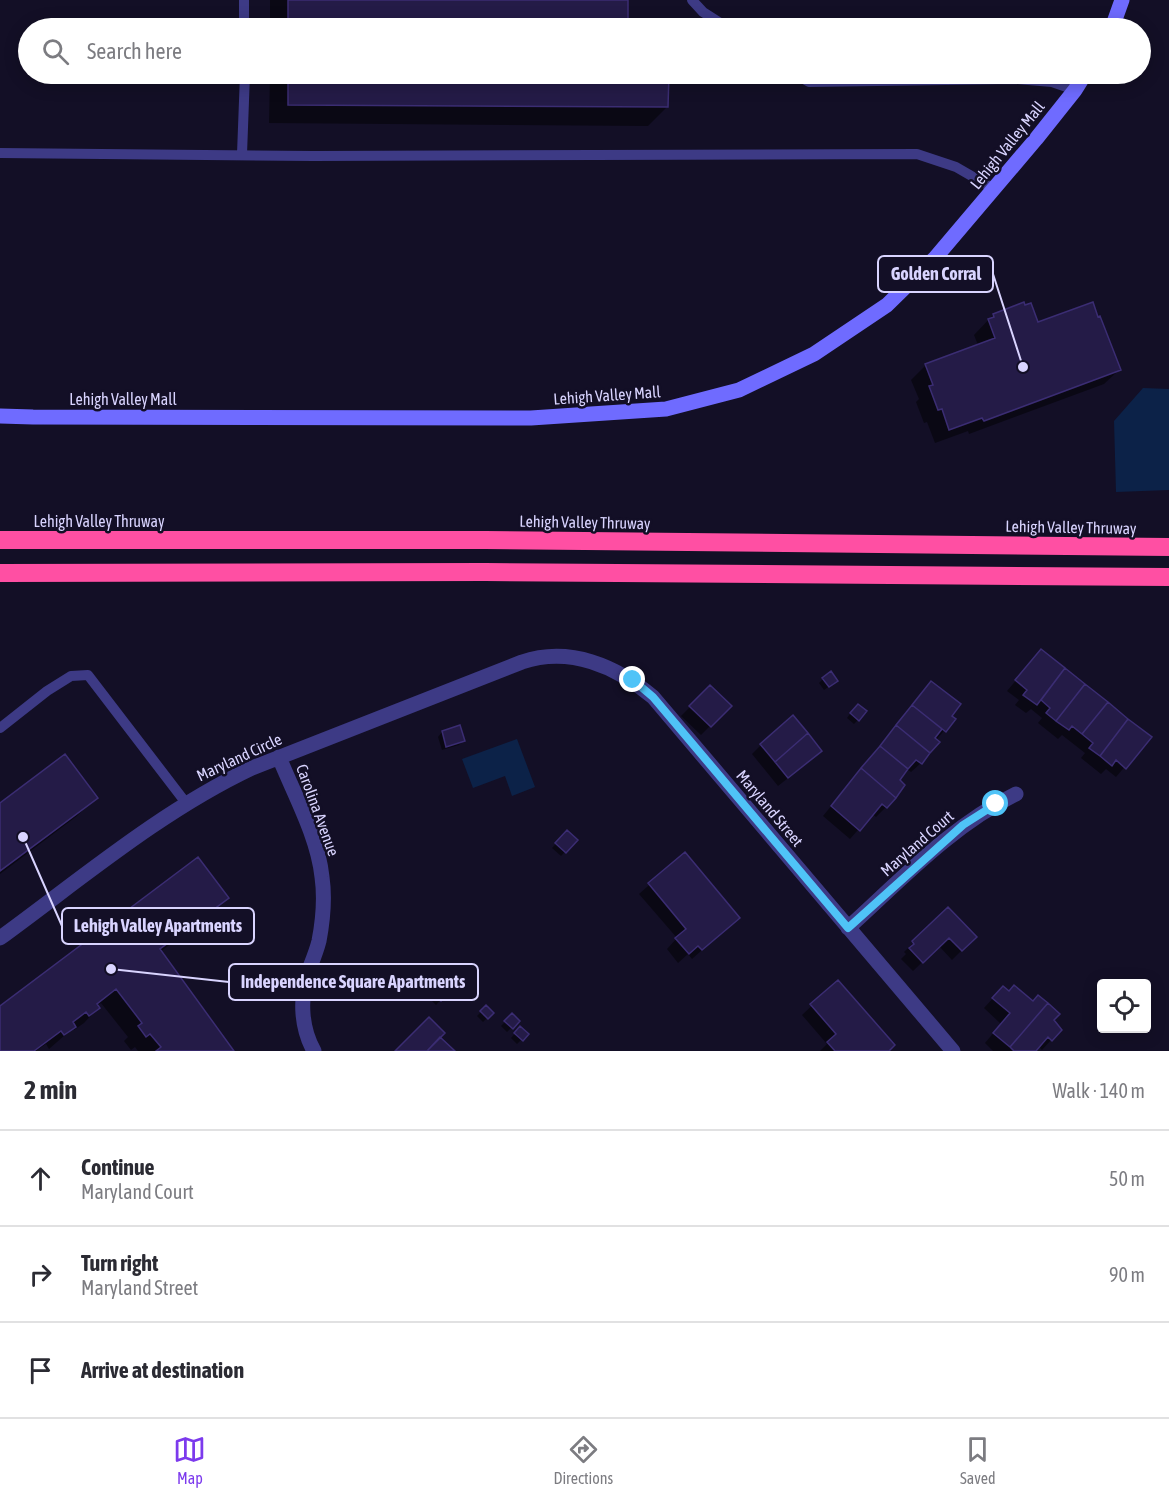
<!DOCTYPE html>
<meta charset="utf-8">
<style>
:root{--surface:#fff;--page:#f7f7f7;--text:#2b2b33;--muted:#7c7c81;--line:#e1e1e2;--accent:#7c3aed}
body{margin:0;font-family:"Asap Condensed",sans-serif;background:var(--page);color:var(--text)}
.controls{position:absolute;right:18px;bottom:18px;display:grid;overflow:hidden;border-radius:6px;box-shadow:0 3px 15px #0003}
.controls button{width:54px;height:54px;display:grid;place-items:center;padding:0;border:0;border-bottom:2px solid var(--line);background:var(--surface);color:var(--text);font:30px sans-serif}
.stop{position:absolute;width:18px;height:18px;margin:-14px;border:4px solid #4fc3f7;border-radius:50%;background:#fff}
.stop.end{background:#4fc3f7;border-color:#fff;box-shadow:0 2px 6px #0008}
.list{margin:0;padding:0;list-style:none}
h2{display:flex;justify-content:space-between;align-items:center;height:78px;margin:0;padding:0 24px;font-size:26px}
h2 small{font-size:20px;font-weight:400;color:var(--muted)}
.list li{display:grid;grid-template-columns:39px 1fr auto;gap:18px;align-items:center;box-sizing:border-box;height:96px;padding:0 24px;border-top:2px solid var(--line)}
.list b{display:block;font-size:22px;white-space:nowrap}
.list p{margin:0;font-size:20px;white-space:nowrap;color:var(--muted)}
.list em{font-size:20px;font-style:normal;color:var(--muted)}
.icon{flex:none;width:33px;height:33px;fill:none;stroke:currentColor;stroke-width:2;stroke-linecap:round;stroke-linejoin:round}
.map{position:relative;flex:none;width:1169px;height:1051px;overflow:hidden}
.search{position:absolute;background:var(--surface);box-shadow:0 3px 15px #0003;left:18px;right:18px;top:18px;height:66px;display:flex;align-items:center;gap:15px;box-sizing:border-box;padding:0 21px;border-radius:33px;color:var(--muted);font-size:22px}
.sheet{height:366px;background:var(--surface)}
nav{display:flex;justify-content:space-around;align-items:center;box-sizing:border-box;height:84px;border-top:2px solid var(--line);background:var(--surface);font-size:16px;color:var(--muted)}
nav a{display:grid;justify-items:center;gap:3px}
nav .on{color:var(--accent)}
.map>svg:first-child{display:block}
.water{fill:#0c2248}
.shadow{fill:#0007}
.building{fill:#241b47;stroke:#3b2d73;stroke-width:1.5}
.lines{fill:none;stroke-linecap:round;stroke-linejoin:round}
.lane{stroke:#3d3a85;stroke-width:10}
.street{stroke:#3d3a85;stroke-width:15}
.secondary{stroke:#6f6bff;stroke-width:15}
.highway{stroke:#ff4fa3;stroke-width:18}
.route{stroke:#4fc3f7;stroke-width:8}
.labels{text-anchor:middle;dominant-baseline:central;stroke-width:5;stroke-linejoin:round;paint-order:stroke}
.street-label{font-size:16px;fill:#d9d4ff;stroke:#130f26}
.leader{fill:none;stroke:#d9d4ff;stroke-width:2}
.callout-dot{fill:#d9d4ff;stroke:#130f26;stroke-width:2}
.callout{fill:#130f26;stroke:#d9d4ff;stroke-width:2}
.callout-label{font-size:18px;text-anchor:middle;font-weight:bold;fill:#d9d4ff}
</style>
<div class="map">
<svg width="1169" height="1051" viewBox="0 0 1169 1051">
<rect width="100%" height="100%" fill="#130f26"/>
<path class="water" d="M1143,388L1169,389V490L1116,492L1114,421Z
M517,739L535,787L512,796L505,776L473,788L462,759Z"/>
<path class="shadow" d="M270,0H626V28H270Z
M270,74H667V107L648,126L269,123Z
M993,315L1037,324L1119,370L1104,384L969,434L968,431L935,443L927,422L924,423L916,402L919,399L911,380L926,365L978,345L974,335Z
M1041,651L1150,737L1116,777L1106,769L1101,774L1081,758L1085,753L1062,735L1058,739L1038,723L1042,718L1031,709L1026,713L1015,705L1019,700L1007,691Z
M823,679L831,685L824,690L819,683Z
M932,683L950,716L954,719L936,740L921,763L911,772L907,769L898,780L903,785L886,807L876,817L872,814L850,839L823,816Z
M710,687L730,706L701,735L681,716Z
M853,710L858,720L854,724L847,718Z
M442,732L463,741L459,745L442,750L438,737Z
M761,745L811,760L778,786L752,754Z
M96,797L77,816L0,874V804Z
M567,832L576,840L561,856L552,848Z
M684,854L738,918L692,959L688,954L678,963L667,949L677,938L639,894Z
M227,898L213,912L160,952L232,1051H138L135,1047L131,1050L124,1041L128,1037L101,1003L96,1006L98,1008L84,1023L74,1030L73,1028L49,1049L46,1044L36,1051H0V1007Z
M948,909L975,937L952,960L939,946L913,971L901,959L906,954L904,952Z
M837,982L888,1051H820L827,1044L802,1015Z
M439,988L446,994L436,1005L429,998Z
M994,997L1052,1020L1060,1030L1042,1050L1038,1046L1034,1051H993L985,1043L1001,1024L984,1008Z
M486,1007L492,1013L483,1022L477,1016Z
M512,1015L518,1021L507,1032L501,1026Z
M520,1028L527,1034L517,1044L511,1038Z"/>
<path class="building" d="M288,0H628V28H288Z
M288,74H669L668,107L288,105Z
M1024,302L1025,305L1031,303L1038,322L1093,302L1098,317L1100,316L1121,370L984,421L982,418L949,430L942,409L938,410L929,386L933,385L925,364L995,338L988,319L994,317L993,314Z
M1041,649L1065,668L1037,705L1023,695L1027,690L1015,680Z
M1065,668L1085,684L1056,721L1046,713L1050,708L1041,700Z
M831,671L838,681L829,687L822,678Z
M931,681L961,704L952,716L956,719L946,732L912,705Z
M1085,684L1108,702L1082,734L1072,726L1069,730L1056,721Z
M710,685L732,706L711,727L689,706Z
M1108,702L1128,719L1100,756L1089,748L1093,743L1082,734Z
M858,704L867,711L859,721L850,713Z
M912,705L942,729L935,738L940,742L930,753L896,725Z
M793,715L808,733L775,762L760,744Z
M1128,719L1152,737L1126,769L1116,760L1112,766L1100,756Z
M460,725L465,741L446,747L442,731Z
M896,725L930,753L922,764L916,760L908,769L880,746Z
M808,733L822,751L788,778L775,762Z
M880,746L908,769L900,780L905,785L896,798L861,768Z
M65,754L98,798L0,871V803Z
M861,768L896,798L887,808L882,804L860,831L831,806Z
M567,830L578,840L566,853L555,843Z
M685,852L740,918L702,950L698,946L689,954L675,938L686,929L648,883Z
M198,857L229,898L160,949L234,1051H156L161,1047L150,1034L146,1037L138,1026L142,1023L116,989L97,1004L100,1008L89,1016L86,1012L73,1022L76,1027L64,1035L61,1031L34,1051H0V1006Z
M948,907L977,937L962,951L949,938L923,963L909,948L914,944L912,941Z
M838,980L895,1045L889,1051H835L827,1042L836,1034L810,1004Z
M1014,985L1033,1001L1038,995L1048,1003L1010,1047L993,1033L1010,1013L992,998L1003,986L1009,991Z
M439,986L448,994L441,1001L432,993Z
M1048,1003L1060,1014L1054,1020L1062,1030L1052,1041L1048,1037L1036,1051H1014L1010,1047Z
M486,1005L494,1013L488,1019L480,1011Z
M512,1013L520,1021L513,1029L504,1021Z
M429,1017L445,1033L427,1051H395Z
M520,1026L529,1034L523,1041L514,1033Z
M440,1037L455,1051H427Z"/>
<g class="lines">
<path class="lane" d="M244,0V28
M692,0L703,12L728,28
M795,74L809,82L1015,79L1052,82L1075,90
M0,153L313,156L917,154L956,167L994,189
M242,154L245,74
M0,728L47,691L71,676L88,675L186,803"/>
<path class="street" d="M279,757C294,794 318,837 322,877C325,898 323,920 319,941C316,953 311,964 307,975C300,1000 301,1028 314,1051
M848,928C901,880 952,825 1016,794
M0,938C81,879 161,811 252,768L522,662C570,646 616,666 653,697L953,1051"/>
<path class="secondary" d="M1112,28L1122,0
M0,416L33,417L531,418L666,409L739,390L814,354L887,305L935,258L1036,139L1075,90L1085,74"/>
<path class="highway" d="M0,540H485L1169,547
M0,573L485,572L1169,577"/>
</g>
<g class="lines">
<path class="route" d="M633,680L653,697L848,928L963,825L996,804"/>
</g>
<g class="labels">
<g class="street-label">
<text transform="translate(1007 145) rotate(-51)">Lehigh Valley Mall</text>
<text transform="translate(607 395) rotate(-4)">Lehigh Valley Mall</text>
<text x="123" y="399">Lehigh Valley Mall</text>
<text x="99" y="521">Lehigh Valley Thruway</text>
<text transform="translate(585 522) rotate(1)">Lehigh Valley Thruway</text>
<text transform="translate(1071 527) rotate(1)">Lehigh Valley Thruway</text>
<text transform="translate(239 757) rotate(-25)">Maryland Circle</text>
<text transform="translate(770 808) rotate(50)">Maryland Street</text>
<text transform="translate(318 810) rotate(70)">Carolina Avenue</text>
<text transform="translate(917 843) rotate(-41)">Maryland Court</text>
</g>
</g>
<path class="leader" d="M1023 367L993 274M23 837L62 926M111 969L229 982"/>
<g class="callout-dot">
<circle cx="1023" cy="367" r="6"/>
<circle cx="23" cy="837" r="6"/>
<circle cx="111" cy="969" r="6"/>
</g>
<g class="callout">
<rect x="878" y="256" width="115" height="36" rx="6"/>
<rect x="62" y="908" width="192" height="36" rx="6"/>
<rect x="229" y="964" width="249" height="36" rx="6"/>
</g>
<g class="callout-label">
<text x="936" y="280">Golden Corral</text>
<text x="158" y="932">Lehigh Valley Apartments</text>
<text x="353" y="988">Independence Square Apartments</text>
</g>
</svg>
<div class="controls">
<button><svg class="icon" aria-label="locate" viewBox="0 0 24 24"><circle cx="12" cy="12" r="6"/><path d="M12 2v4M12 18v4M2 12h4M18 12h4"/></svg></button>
</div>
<div class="stop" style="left:996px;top:804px"></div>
<div class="stop end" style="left:633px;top:680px"></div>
<div class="search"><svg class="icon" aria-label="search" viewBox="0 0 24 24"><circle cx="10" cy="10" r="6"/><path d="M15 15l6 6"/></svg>Search here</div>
</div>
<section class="sheet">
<h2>2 min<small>Walk · 140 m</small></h2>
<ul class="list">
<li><svg class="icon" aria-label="ahead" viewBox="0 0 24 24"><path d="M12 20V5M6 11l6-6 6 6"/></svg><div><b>Continue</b><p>Maryland Court</p></div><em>50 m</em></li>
<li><svg class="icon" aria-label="right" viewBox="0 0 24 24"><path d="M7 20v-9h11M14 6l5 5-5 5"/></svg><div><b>Turn right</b><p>Maryland Street</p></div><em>90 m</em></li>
<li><svg class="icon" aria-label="arrive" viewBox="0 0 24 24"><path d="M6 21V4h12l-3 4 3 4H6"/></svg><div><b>Arrive at destination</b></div></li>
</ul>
</section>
<nav>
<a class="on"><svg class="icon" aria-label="map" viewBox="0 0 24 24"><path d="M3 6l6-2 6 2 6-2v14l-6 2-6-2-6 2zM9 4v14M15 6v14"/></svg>Map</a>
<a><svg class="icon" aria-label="directions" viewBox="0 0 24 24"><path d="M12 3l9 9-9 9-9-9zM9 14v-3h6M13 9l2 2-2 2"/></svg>Directions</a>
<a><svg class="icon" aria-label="saved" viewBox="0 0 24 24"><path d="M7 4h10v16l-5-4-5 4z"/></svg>Saved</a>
</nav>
